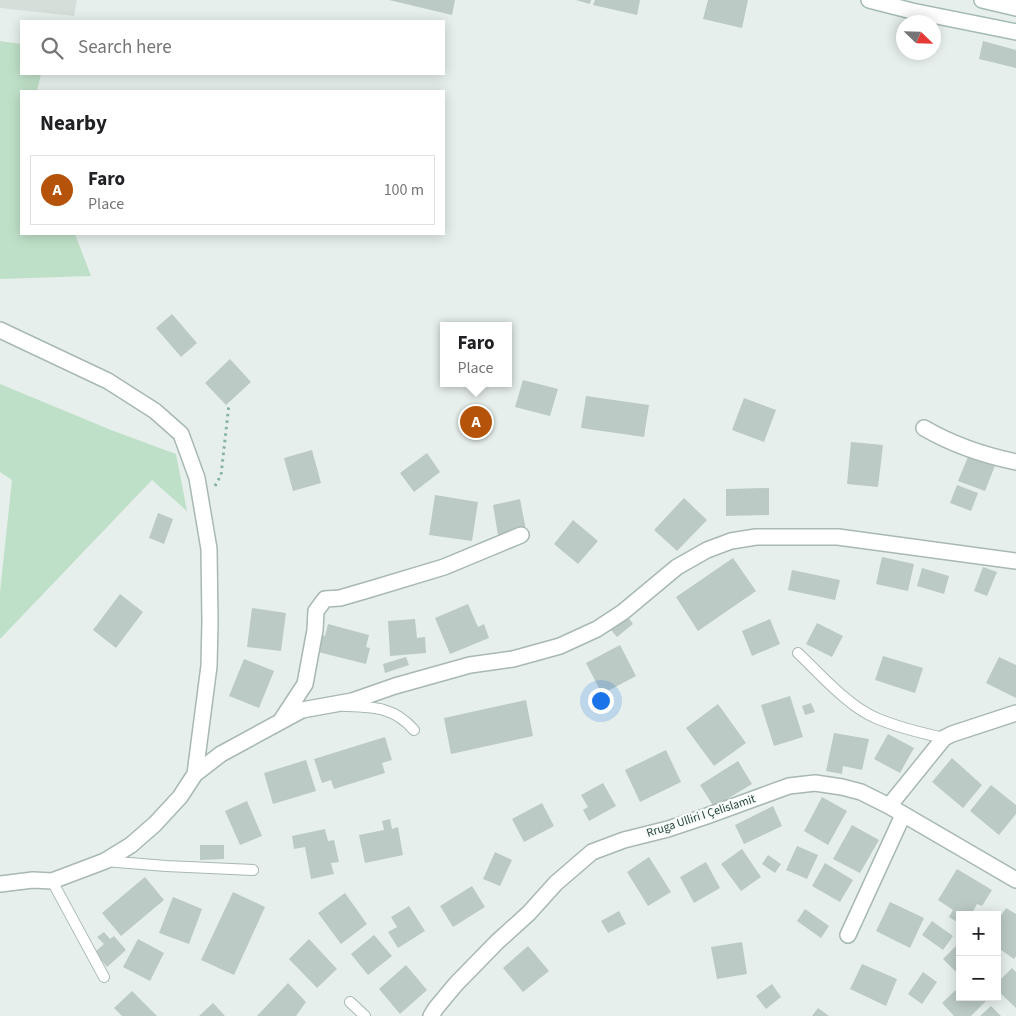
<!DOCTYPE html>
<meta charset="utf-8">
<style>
:root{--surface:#fff;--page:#f6f6f6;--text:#202124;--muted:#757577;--line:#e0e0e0;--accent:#b45309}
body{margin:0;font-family:"Source Sans 3",sans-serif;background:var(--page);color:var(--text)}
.controls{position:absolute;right:15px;bottom:15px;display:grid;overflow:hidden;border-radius:0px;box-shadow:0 2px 12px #0003}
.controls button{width:45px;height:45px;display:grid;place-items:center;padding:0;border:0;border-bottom:1px solid var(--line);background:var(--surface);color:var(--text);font:25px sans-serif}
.compass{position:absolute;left:896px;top:15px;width:45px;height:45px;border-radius:50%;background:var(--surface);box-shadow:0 2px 12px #0003;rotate:113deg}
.you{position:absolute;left:600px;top:700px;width:18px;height:18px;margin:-12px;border:4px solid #fff;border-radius:50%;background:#1a73e8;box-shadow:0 0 0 8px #1a73e833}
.badge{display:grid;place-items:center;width:32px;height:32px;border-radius:50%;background:var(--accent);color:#fff;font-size:16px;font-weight:700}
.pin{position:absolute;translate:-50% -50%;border:2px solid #fff;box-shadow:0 1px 5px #0006}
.popup{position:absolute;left:440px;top:322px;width:72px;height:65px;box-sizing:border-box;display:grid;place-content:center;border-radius:0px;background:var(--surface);filter:drop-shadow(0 1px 4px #0005);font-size:16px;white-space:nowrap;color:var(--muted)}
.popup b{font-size:19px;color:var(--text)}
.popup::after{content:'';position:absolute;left:50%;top:100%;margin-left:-10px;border:10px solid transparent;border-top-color:var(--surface)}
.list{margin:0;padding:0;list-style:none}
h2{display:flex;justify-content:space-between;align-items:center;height:65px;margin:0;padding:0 20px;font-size:21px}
h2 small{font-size:16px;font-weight:400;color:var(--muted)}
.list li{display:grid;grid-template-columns:32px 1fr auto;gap:15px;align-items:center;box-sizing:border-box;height:70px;margin:0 10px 10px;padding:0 10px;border:1px solid var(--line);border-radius:0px}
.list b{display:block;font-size:19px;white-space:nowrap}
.list p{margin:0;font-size:16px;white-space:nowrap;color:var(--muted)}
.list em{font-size:16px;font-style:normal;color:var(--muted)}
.icon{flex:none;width:28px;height:28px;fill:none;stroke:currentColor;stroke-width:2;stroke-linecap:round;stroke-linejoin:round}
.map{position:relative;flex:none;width:1016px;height:1016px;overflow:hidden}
.search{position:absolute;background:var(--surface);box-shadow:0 2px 12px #0003;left:20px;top:20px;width:425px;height:55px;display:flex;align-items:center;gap:12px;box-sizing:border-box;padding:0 18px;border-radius:0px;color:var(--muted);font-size:19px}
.panel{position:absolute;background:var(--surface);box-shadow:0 2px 12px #0003;left:20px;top:90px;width:425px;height:145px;border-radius:0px}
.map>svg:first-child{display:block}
.built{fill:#d4dfda}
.green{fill:#bfe0c8}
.building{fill:#bbcac4}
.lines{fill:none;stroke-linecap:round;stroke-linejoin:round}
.service-casing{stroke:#a8b8b2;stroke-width:12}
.minor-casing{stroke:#a8b8b2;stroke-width:18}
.secondary-casing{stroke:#a4bbb3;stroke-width:18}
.path{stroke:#86b3a5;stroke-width:3;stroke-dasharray:2.5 4;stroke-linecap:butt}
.service{stroke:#fff;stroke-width:10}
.minor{stroke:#fff;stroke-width:15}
.secondary{stroke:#fff;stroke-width:15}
.labels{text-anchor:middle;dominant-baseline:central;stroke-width:4.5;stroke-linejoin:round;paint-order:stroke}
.street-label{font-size:12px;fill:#24423a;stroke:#f7fbf9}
</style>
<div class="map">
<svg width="1016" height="1016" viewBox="0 0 1016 1016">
<rect width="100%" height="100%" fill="#e6efeb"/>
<path class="built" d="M0,0H77L74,16L0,8Z"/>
<path class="green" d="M0,41L21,44V74H41L37,91H21V234H75L91,276L0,279Z
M0,384L111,430L176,454L187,511L152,480L0,639V592L12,480L0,472Z"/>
<path class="building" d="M389,0H455L452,15Z
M576,0H591L590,4Z
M595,0H640L637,15L593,5Z
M708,0H748L742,28L703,19Z
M983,41L1016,50V68L979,59Z
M172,314L197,343L181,357L156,328Z
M230,359L251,382L226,405L205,383Z
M523,380L558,389L550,416L515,407Z
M586,396L649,405L644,437L581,428Z
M744,398L776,410L764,442L732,430Z
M479,415L484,422L473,429L469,421Z
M851,442L883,445L878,487L847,484Z
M312,450L321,483L293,491L284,458Z
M970,452L996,463L985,491L958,481Z
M427,453L440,472L414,492L400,473Z
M957,485L978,493L971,511L950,503Z
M769,488V515L726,516V489Z
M435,495L478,502L472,541L429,535Z
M684,498L707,520L677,551L654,530Z
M520,499L526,530L498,535L493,505Z
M158,513L173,519L164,544L149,538Z
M573,520L598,541L578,564L554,544Z
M882,557L914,564L908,591L876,584Z
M733,558L756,591L698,631L676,597Z
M983,567L997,572L987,596L974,591Z
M922,568L949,576L944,594L917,586Z
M792,570L840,580L835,600L788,590Z
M120,594L143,612L116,648L93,630Z
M468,604L478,627L484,624L489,638L450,654L435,618Z
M252,608L286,613L281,651L247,647Z
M628,617L633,624L617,637L611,630Z
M415,619L417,638L425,637L426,653L390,656L388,621Z
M770,619L780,644L752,656L742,631Z
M817,623L843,636L832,657L806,644Z
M328,624L369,635L366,647L370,648L366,664L318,652L322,635L325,636Z
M620,645L636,676L602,694L586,663Z
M883,656L923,668L915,693L875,680Z
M406,657L409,665L385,673L383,664Z
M999,657L1016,665V698L986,683Z
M244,659L274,671L259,708L229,696Z
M790,696L803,737L774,746L761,705Z
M526,700L533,736L451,754L444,718Z
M811,703L815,712L805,715L802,706Z
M718,704L746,743L714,766L686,728Z
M834,733L869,739L862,770L843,766L842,774L826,771Z
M888,734L914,748L900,773L874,759Z
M385,737L392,760L382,763L385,773L334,789L331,780L322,783L314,759Z
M666,750L681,782L640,802L625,770Z
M952,758L982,785L963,808L932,782Z
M306,760L316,791L273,804L264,773Z
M738,761L752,784L714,807L700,785Z
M603,783L616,806L589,821L583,810L588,807L581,795Z
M991,785L1016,805V814L999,835L970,811Z
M822,797L847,811L828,845L804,831Z
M247,801L262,836L240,845L225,811Z
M542,803L554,826L524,842L512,819Z
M773,806L782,826L744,844L735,825Z
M390,819L392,829L398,827L403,855L365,863L359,835L384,830L382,821Z
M852,825L879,840L860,873L833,859Z
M325,829L328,841L334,840L339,862L331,863L334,874L311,879L305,847L294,849L292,836Z
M200,845H224V859L200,860Z
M797,846L818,855L807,879L786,870Z
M742,849L761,877L741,891L721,864Z
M495,852L512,860L500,886L483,879Z
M768,855L781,864L775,873L762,864Z
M649,857L671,892L648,906L627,872Z
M706,862L720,888L694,903L680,877Z
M825,863L853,880L840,902L812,886Z
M957,869L992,890L982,906L977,904L971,915H960V924L949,917L953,910L938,900Z
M145,877L164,900L121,936L102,913Z
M472,886L485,907L453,927L440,906Z
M233,892L265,907L234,975L201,960Z
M345,893L367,924L341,944L318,913Z
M173,897L202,909L189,944L159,933Z
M890,902L924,918L910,948L876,931Z
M409,906L425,931L398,948L388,932L397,927L391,917Z
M1006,908L1016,914V956L1014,959L997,947V921Z
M805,909L829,926L821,938L797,921Z
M619,911L626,924L608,933L601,921Z
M932,921L953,936L943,950L922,935Z
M104,932L110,939L114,936L126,950L107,967L95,952L104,944L97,937Z
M374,935L392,956L368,975L351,954Z
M138,939L164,953L150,981L123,967Z
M309,939L337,969L317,988L289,959Z
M742,942L747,974L717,979L711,947Z
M960,942V976L943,959Z
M528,946L549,971L523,992L503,968Z
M862,964L897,979L886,1006L850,989Z
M406,965L427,990L400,1014L379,989Z
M1012,968L1016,972V1008L997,990V983Z
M923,972L937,982L922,1004L908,994Z
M288,983L306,1002L296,1016H257Z
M772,984L781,997L766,1009L756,996Z
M960,986V997H990L971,1016H954L942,1003Z
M132,991L157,1016H122L114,1008Z
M213,1003L225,1016H199Z
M991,1006L1001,1016H980Z
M818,1008L829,1016H812Z"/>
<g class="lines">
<defs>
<path id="service" d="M798,653C820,674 849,707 876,718C897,727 921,733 944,738
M345,706C374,707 394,707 414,730
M105,861L166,866L253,870
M52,881L104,977
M350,1002L365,1016"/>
<path id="minor" d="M0,330L108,381L155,411L181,434L197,478L209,549L210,622L209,666L195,774
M924,428C953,445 983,455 1016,462
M282,719L305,684L315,630L316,611L325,599L340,598L371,589L444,567L521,535
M889,806L944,738L952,734L1016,713
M0,884L33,880L52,881L105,861L131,845L155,824L180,797L195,774L221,754L302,710L352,701L395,686L470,665L513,659L560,646L597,629L623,612L677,567L707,550L731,541L756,537H838L1016,561
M848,935L903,815
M431,1016L436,1008L456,984L497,942L529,913L556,883L592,852L624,840L668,829L704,817L789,786L815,783L842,787L861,792L889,806L1016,880"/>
<path id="secondary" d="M869,0L912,11L1016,32
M982,0L1016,8"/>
</defs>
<use href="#service" class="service-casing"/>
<use href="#minor" class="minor-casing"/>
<use href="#secondary" class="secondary-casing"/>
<path class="path" d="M215,486L221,475L229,404"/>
<use href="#service" class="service"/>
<use href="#minor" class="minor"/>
<use href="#secondary" class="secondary"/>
</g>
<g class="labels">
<g class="street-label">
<text transform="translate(701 816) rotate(-18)">Rruga Ulliri I Çelislamit</text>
</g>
</g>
</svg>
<div class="controls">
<button>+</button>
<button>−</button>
</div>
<svg class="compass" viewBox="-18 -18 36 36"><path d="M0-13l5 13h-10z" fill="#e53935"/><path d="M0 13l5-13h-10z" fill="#757577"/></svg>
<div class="you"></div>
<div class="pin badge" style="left:476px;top:422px">A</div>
<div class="popup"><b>Faro</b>Place</div>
<div class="search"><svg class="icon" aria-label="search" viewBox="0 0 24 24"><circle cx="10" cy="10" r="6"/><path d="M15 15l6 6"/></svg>Search here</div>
<section class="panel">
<h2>Nearby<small></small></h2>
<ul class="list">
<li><span class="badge">A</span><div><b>Faro</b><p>Place</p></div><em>100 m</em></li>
</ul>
</section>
</div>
